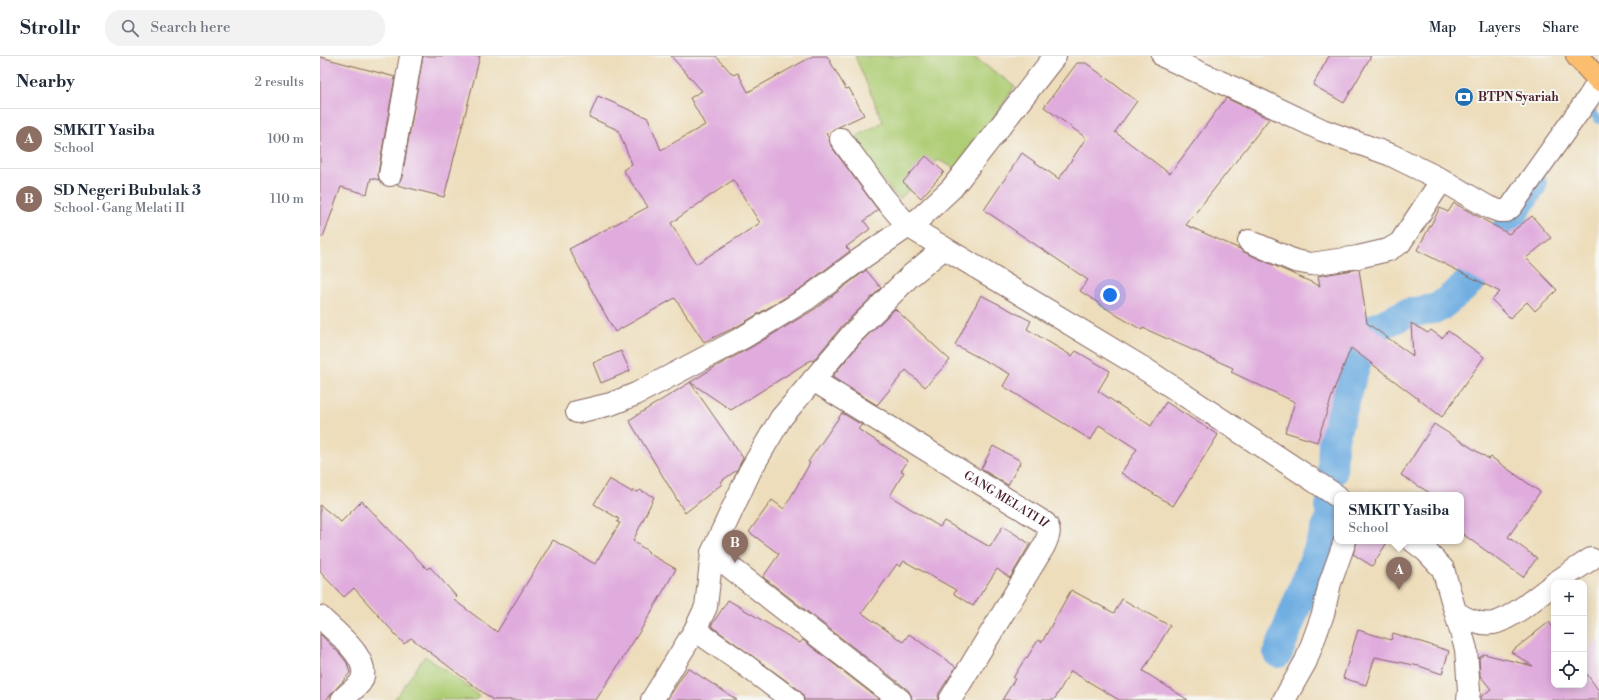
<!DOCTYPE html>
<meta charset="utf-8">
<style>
:root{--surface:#fff;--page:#f2f2f3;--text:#1f2937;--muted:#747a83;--line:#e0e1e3;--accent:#b45309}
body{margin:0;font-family:"Libre Bodoni",serif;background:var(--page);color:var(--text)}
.controls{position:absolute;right:12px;bottom:12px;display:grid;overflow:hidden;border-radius:8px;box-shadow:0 2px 10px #0003}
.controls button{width:36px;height:36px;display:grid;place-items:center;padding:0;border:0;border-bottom:1px solid var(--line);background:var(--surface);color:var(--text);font:20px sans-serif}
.you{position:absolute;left:790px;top:239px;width:14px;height:14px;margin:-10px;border:3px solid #fff;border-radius:50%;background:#1a73e8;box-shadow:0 0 0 6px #1a73e833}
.badge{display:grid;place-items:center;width:26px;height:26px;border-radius:50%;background:var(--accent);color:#fff;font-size:13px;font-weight:700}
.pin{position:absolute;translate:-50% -33px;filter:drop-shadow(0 1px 2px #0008)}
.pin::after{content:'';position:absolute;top:21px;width:14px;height:12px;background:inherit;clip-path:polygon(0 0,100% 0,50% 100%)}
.popup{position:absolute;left:1014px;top:436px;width:130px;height:52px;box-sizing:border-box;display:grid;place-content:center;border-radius:8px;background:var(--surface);filter:drop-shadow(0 1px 3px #0005);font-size:13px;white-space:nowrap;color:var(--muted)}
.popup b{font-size:15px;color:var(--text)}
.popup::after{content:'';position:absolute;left:50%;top:100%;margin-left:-8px;border:8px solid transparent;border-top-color:var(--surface)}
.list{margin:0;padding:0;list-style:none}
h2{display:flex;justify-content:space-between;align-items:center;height:52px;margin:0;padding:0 16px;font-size:17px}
h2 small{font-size:13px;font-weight:400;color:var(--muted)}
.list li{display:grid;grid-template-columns:26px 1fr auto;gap:12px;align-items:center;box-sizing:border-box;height:60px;padding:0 16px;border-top:1px solid var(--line)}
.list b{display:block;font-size:15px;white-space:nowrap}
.list p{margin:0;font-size:13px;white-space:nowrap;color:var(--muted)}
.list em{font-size:13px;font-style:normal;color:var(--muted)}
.icon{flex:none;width:22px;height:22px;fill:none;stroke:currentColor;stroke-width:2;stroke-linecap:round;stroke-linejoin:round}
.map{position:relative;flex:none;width:1279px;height:644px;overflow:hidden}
header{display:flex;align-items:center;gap:24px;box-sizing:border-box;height:56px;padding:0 20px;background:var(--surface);border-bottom:1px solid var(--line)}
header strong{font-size:19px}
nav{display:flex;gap:22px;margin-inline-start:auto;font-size:14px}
.search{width:280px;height:36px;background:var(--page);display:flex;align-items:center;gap:10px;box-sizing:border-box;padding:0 14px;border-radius:16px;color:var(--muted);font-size:15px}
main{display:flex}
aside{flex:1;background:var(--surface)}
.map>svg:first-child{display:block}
.built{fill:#eed0e7}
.green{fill:#afcd75;stroke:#7c7650}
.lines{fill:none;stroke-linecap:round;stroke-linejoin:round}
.stream{stroke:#6faee2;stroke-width:8}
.canal{stroke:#6faee2;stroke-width:30}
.building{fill:#e0acdd;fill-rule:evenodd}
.minor-casing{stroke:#83625d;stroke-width:24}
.highway-casing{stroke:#83625d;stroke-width:24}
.minor{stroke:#fff;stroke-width:22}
.highway{stroke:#fbbd6e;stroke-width:22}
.labels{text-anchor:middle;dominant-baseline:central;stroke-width:4;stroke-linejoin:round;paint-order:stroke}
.poi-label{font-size:12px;font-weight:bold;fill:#4a1f2b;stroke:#f6f6f2;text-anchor:start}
.street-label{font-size:12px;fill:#4a1f2b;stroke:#f6f6f2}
</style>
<header>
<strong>Strollr</strong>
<div class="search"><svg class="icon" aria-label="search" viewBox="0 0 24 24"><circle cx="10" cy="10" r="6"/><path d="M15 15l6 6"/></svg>Search here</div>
<nav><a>Map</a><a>Layers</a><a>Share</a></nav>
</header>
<main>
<aside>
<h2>Nearby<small>2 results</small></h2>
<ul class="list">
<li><span class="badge" style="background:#8d6e63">A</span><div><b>SMKIT Yasiba</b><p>School</p></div><em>100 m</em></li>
<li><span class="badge" style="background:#8d6e63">B</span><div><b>SD Negeri Bubulak 3</b><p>School · Gang Melati II</p></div><em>110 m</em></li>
</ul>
</aside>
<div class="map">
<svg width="1279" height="644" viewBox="0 0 1279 644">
<rect width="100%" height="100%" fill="#f6f6f2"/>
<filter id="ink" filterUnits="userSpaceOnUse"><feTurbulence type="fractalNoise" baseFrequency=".025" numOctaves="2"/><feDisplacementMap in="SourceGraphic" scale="8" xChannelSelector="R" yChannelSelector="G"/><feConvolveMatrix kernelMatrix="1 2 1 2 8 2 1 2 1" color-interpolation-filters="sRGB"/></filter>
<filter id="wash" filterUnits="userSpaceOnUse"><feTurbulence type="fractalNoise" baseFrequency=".012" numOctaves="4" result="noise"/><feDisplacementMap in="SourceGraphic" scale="16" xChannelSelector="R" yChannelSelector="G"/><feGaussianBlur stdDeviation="0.9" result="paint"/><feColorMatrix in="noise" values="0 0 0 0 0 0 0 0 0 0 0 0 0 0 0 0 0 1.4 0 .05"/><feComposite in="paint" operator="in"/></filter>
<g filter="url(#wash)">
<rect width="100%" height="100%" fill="#edddbb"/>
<path class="built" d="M1279,582V644H1207L1234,629H1264V595Z"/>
<path class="green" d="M535,0H652L695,30L639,114L618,104L580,143L572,136L532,83L563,66Z
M105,600L159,639L156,644H74Z"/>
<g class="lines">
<path class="stream" d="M1267,51L1279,64"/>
<path class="canal" d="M1012,417L1013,386L1037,304L1057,271L1085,258L1118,252L1142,233L1178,196L1195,154L1212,129
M958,597L1010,463V450"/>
</g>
<g id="blocks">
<path class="building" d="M103,0H160L124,141L77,129L82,121Z
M351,0H396L413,19L418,17L428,36L493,0H507L526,33L529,32L544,59L514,73L506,78L509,82L511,90L558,154L544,165L550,173L526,191L530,195L481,232L418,270L384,286L355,242L295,276L249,193L328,151L303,114L312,108L298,74L269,61L278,40L328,62L341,94L385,69L370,42L382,35ZM413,124L440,167L376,208L351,167Z
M1009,0H1051L1024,47L993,29Z
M0,1L75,21L58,117L59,124L51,122L47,138L21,131L3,181H0Z
M757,7H766L817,45L795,76L850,118L906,42L949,63L866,169L920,193L924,196L1000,230L998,220L1039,213L1047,267L1093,300L1091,267L1108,277L1111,274L1122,282L1128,275L1164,301L1122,361L1031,292L1015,331L997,386L965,376L975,346L911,316L913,312L823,272L822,274L798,260L760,235L768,224L664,154L702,97L739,123L766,82L724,51Z
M606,100L624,116L601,142L583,126Z
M1134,147L1189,178L1212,160L1231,182L1206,202L1237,234L1215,255L1207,246L1190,262L1172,244L1180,236L1097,194L1120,152L1128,156Z
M546,214L561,232L522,270L493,305L491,304L411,354L370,326L423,402L417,414L400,426L402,428L365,457L309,364L395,311L430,292L495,253Z
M661,239L711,265L707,273L752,300L756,295L790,315L778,335L831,370L846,346L898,379L853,450L801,417L817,393L779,369L771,384L683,330L690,318L635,289Z
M575,253L630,304L605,331L586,314L557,349L512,321L541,286Z
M301,295L310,315L281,327L273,307Z
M522,357L542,369L538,373L588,405L581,415L584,416L570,440L620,471L624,465L670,491L683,470L710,488L690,522L677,513L653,550L634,538L636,534L584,505L580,511L577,508L542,557L583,586L589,578L636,611L619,637L618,644H592L591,639L588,634L443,521L459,498L429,476L452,444L464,453L490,407L488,406Z
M1114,368L1169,403L1171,401L1220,436L1188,481L1217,502L1203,521L1141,477V439H1113L1081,419Z
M673,390L701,405L688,429L661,413Z
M289,423L312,436L313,434L318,436L320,434L334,441L313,485L329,496L328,497L356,513L322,572L276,644H173L91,582L84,588L34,532L24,541L0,516V449L21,466L42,445L107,513L110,511L137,541L134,544L177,576L233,484L275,508L300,467L297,466L299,463L274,448Z
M1037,485H1068L1052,510L1033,498Z
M751,534L794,557L802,543L850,570L823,615L868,644H799L751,615L734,644H682L695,623L693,622L706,601L707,602L718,584L722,586Z
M408,544L480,587L483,584L560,644H484L483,639L479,634L391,570Z
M1229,566L1234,573V629H1264V614L1279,635V644H1161V641L1171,633L1160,620L1159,602L1164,598L1213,610L1191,596Z
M1038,574L1071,584L1073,577L1129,595L1122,618L1099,610L1055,601L1046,629L1023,622Z
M0,578L21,599L27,607L30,617L6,644H0Z
M368,612L417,644H347Z"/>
</g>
</g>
<g filter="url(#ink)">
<use href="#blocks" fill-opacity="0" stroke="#83625d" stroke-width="1"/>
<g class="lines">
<defs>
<g id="minor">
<path d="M843,0L929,39L1002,74L1071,99L1122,124L1168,151L1179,155H1186L1191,151L1269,41L1279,25"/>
<path d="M521,83L564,142L588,170L828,315L1017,440"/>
<path d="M70,119L91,0"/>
<path d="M929,185L975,205L991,208L1038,201L1068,194L1080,187L1122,124"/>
<path id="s1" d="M493,324L725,467C732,475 728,480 724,490L630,644"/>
<path d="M257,356L291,348L316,338L424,281L488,242L539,204L600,162L632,132L735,0"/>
<path d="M1093,485L1106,495L1123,513L1146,593L1149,635L1148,644"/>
<path d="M392,497L580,644"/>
<path d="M1235,527L1271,503"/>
<path d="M1137,557C1148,564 1160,569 1173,567C1189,565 1220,538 1234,528"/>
<path d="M0,561C14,575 55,605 40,627C35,633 27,638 22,644"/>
<path d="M375,574L425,609L472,644"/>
<path d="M332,644L375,574L386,551L392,497L430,415L461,362L532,278L589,221L623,193"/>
<path d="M964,644L986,605L1003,558L1010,527L1025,485"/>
</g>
<path id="highway" d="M1257,0L1279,24"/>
</defs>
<use href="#minor" class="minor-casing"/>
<use href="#highway" class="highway-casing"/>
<use href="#minor" class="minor"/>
<use href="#highway" class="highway"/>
</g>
</g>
<defs>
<symbol id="bank-disc" viewBox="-11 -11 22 22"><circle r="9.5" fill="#1f6fb2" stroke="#f6f6f2"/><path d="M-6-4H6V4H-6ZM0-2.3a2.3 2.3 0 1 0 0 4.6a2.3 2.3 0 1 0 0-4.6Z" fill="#fff"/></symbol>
</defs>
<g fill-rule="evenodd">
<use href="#bank-disc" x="1133" y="30" width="22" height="22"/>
</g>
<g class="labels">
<g class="poi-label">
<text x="1158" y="41">BTPN Syariah</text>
</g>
<g class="street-label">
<text stroke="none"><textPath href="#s1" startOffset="227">GANG MELATI II</textPath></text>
</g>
</g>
</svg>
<div class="controls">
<button>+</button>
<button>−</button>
<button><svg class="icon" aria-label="locate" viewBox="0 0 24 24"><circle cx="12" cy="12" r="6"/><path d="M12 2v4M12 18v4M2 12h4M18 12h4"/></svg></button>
</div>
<div class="you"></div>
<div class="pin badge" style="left:1079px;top:534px;background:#8d6e63">A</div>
<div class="popup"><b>SMKIT Yasiba</b>School</div>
<div class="pin badge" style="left:415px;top:507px;background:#8d6e63">B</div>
</div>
</main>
